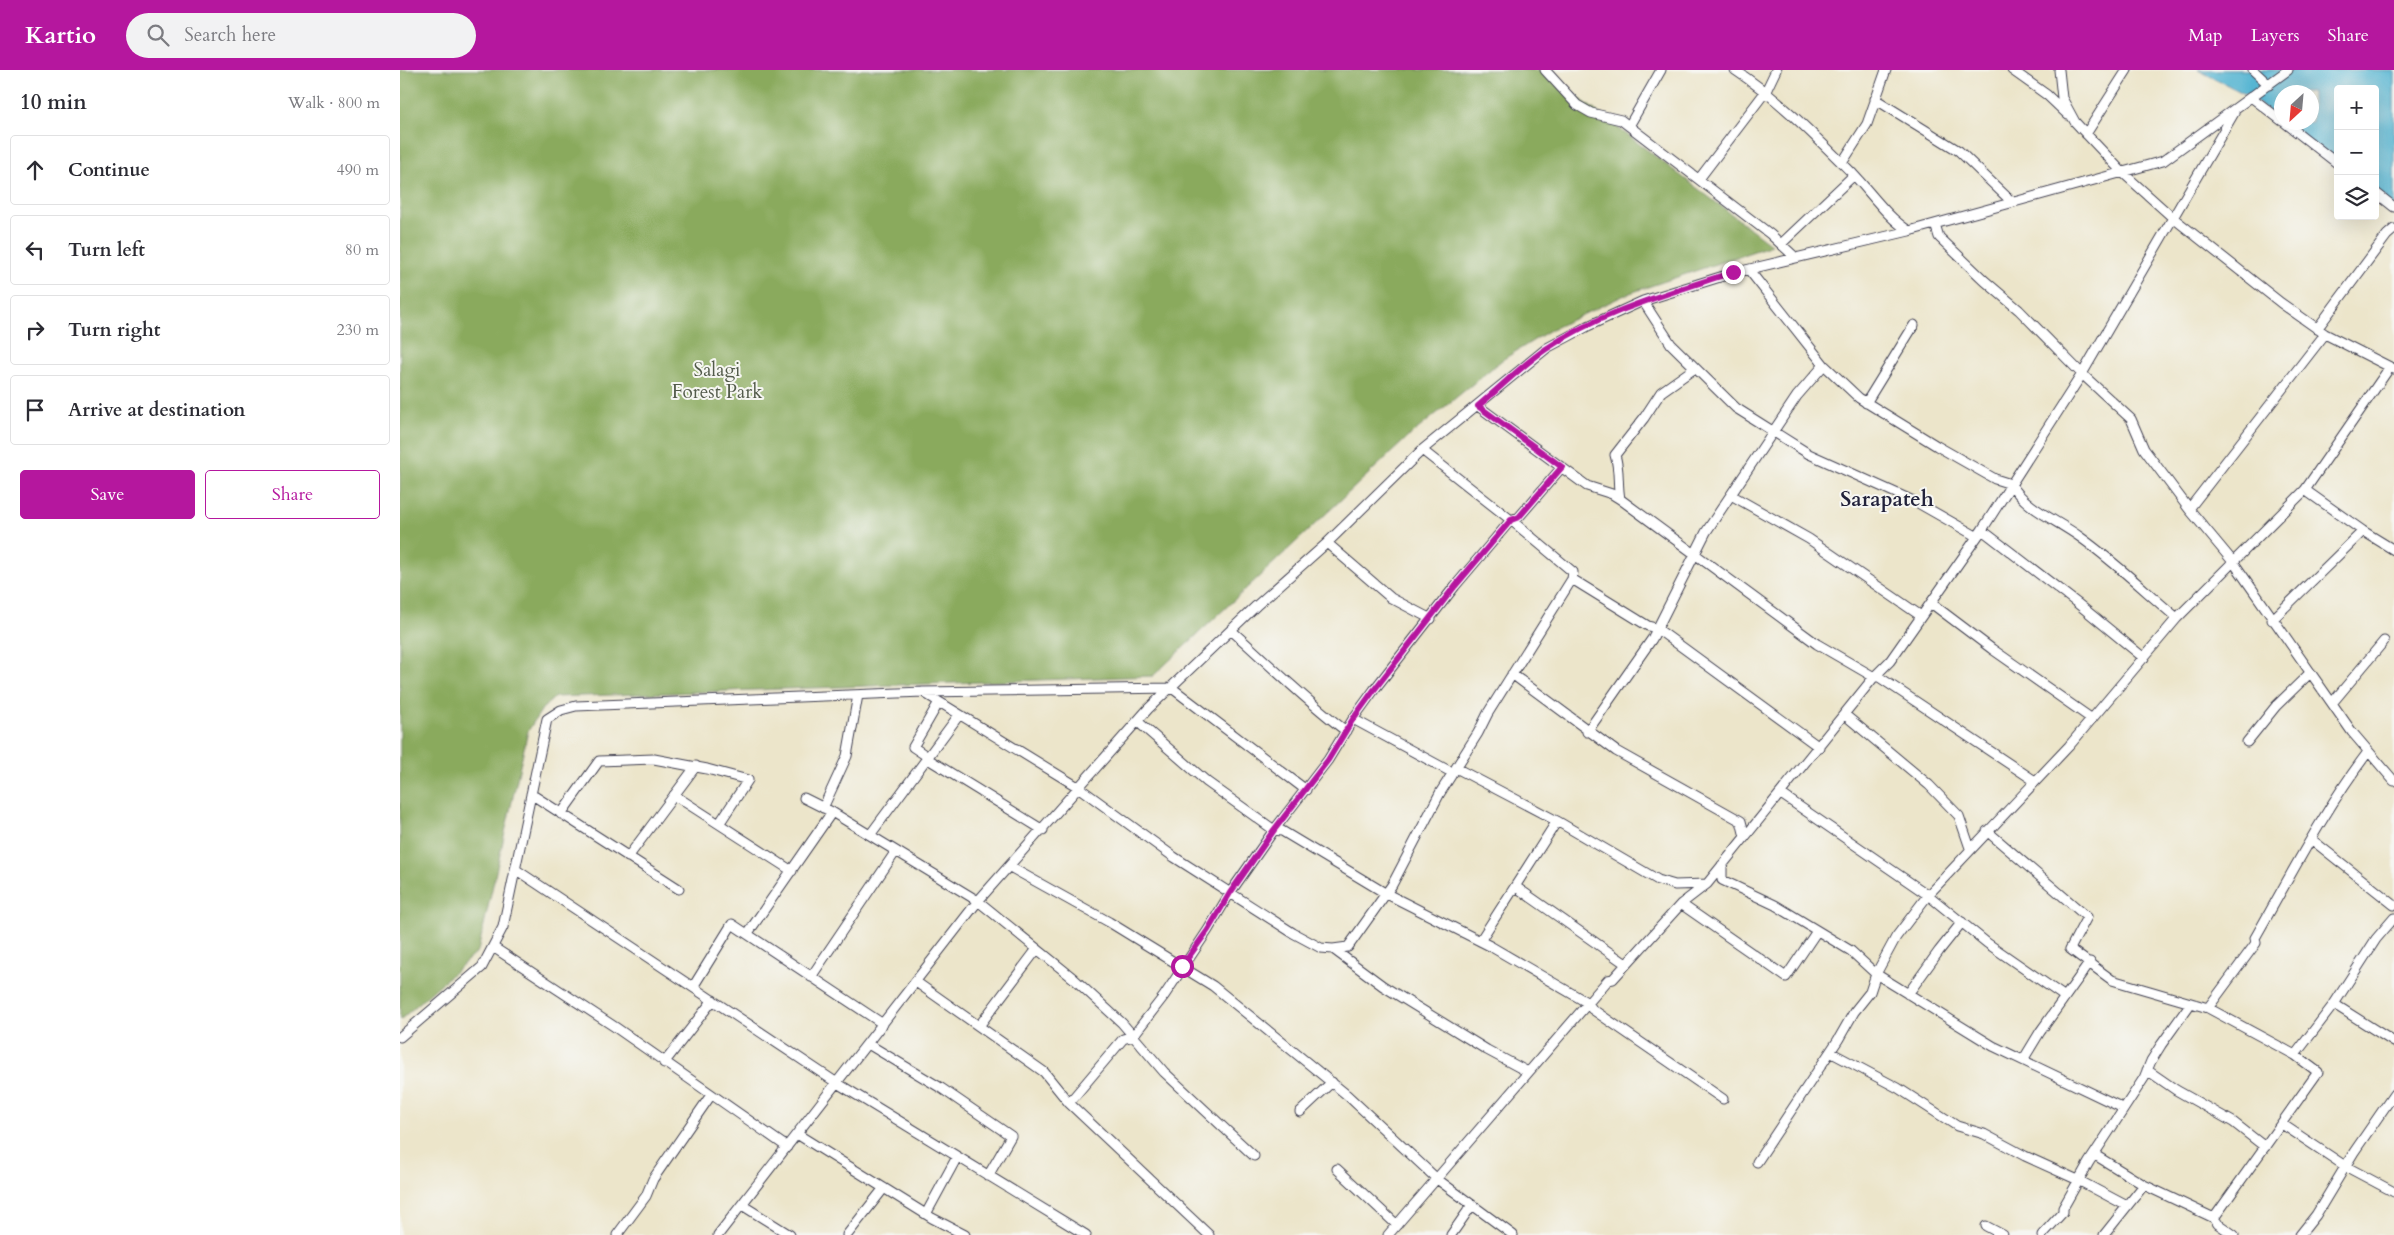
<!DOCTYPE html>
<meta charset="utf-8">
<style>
:root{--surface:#fff;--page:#f2f2f3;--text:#2b2b33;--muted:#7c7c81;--line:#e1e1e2;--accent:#b5179e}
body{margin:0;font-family:Cardo,serif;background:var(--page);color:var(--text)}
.controls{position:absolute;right:15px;top:15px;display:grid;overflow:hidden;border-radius:5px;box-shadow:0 5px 20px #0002}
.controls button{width:45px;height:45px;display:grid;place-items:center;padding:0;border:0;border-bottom:1px solid var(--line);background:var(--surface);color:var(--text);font:25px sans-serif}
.compass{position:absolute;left:1874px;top:15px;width:45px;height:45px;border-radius:50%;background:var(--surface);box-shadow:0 5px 20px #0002;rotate:206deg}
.stop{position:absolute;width:15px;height:15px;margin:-11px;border:4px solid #b5179e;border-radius:50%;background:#fff}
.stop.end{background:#b5179e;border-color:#fff;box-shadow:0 1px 5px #0008}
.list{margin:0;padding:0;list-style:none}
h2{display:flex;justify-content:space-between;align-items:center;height:65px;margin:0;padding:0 20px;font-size:21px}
h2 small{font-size:16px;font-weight:400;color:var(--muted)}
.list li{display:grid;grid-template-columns:32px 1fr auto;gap:15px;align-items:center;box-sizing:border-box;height:70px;margin:0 10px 10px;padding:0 10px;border:1px solid var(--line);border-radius:5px}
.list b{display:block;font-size:19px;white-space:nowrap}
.list em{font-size:16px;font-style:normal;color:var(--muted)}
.actions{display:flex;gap:10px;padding:15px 20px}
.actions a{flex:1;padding:11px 0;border:1px solid var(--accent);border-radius:5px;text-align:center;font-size:18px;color:var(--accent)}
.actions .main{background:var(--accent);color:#fff}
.icon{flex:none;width:28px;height:28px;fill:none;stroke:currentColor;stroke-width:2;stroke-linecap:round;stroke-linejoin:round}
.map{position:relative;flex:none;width:1994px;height:1165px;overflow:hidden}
header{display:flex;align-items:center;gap:30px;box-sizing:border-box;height:70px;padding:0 25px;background:var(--accent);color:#fff}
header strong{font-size:24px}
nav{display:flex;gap:28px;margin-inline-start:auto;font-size:18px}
.search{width:350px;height:45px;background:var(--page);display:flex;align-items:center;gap:12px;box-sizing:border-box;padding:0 18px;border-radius:28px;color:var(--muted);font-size:19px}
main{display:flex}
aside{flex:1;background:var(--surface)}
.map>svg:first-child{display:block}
.forest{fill:#8aaa5d;stroke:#56664c}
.water{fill:#52b4d1;stroke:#3a6b86}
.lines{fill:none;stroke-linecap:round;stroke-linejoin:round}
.minor-casing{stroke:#403f50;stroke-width:11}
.minor{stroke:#fff;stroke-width:9}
.route{stroke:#b5179e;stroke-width:6}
.labels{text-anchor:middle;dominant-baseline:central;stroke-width:4;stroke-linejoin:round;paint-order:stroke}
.park-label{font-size:19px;fill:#535b4b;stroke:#f6f6f2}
.quarter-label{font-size:21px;font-weight:bold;fill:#22223b;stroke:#f6f6f2}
</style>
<header>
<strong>Kartio</strong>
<div class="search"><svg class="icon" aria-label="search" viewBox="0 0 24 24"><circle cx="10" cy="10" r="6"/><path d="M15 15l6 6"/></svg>Search here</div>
<nav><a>Map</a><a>Layers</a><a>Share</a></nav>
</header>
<main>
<aside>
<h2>10 min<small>Walk · 800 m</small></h2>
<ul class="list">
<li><svg class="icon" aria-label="ahead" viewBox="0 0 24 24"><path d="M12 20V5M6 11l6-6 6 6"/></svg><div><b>Continue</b></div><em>490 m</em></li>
<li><svg class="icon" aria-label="left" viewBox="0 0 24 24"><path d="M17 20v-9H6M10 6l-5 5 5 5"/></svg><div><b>Turn left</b></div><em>80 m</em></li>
<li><svg class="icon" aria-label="right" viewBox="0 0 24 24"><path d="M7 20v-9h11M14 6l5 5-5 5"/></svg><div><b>Turn right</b></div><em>230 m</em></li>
<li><svg class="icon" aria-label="arrive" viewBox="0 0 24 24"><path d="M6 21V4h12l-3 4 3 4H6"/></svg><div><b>Arrive at destination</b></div></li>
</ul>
<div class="actions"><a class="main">Save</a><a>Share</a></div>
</aside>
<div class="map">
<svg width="1994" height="1165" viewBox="0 0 1994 1165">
<rect width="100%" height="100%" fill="#f6f6f2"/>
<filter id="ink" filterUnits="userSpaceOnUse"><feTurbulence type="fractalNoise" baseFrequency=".02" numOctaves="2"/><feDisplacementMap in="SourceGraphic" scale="10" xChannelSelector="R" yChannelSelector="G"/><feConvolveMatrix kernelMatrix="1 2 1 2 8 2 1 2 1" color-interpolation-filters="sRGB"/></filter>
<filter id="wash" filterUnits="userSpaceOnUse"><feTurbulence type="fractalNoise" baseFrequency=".0096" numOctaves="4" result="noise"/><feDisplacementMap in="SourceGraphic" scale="20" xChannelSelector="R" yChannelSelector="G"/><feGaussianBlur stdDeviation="1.12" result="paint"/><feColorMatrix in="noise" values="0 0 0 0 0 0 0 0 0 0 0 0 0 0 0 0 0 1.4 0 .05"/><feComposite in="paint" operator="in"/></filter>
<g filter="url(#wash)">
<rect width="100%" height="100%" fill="#ece5ca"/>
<path class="forest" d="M0,0H1142L1372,175L1227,224L1152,259L1102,290L1008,367L753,606L155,627L142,639L128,661L78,881L0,950Z"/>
<path class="water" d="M1798,0H1994V137L1975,122V19H1938V94L1884,53L1912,52V22H1882L1881,51L1851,27Z"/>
</g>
<g filter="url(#ink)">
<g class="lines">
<defs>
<path id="minor" d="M1145,0L1177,35L1191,43L1221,50L1370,164L1395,187
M1335,0C1379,29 1416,67 1453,104C1471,123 1487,147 1509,161
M1612,0L1647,25L1668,45
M1659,0L1662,28L1675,52L1722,102L1772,147L1881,233L1925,264L1994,299
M1853,0L1869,15
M1851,27L1882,51
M1475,29L1559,81L1612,132
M1884,52L1938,94
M1229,56L1261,0
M1686,64L1727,0
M1442,93L1467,54L1486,0
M1299,109L1366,21L1376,0
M1975,122L1994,137
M1535,154L1539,167L1585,211L1619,240L1682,304L1731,349L1744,379L1789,439L1834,493L1952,662L1994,711
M1381,174L1454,105
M1349,200L1424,295L1459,328L1537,376L1595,409L1611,414C1626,439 1657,450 1680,467C1714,491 1745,521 1777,548
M1243,231L1271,274L1336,338L1409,384L1518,433L1576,466
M1917,259L1987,165L1994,159
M1466,333L1514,255
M1078,336L1187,416L1212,424L1220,429L1417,574L1474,607H1479L1635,711
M1022,380L1111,450L1173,502L1172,509L1248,556L1256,558L1419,677
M1905,420L1963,461L1994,480
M1331,425L1409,469L1521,546
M1220,429C1217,412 1220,401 1215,385L1244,348L1261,322L1295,298
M1789,439L1925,264
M1582,460L1677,533L1744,588
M927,473L991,528L1031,549
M1531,533L1592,579L1692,649
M1872,550L1963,461
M831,560C869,594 905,630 946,661
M1112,604L1216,681L1341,751L1345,767
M523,622L678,717L774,787L893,863L921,878L933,879L983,916L1087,980L1128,1002
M539,632L513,677L525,685L528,689L643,760
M1933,632L1984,571
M1445,645L1529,715L1559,746L1570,778
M953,649L1053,703
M737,651L807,712L874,760L882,761L985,823L1090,876L1188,933L1192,939L1323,1029
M1187,662L1252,569L1306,462L1397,326L1424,295
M1847,672L1876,636L1910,603
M1056,698L1157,751L1258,810L1275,815L1307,814
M131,724L279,819
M1381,724L1528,825L1587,873L1665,927
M274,725L392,801
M404,728L432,742L578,831L673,908L722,953L764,1002L854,1086
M423,738L447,686L458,625
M161,744L199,691L254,689L307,699L348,710L319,754
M1587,761L1687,847L1670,879L1712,910L1808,938L1895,985L1934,934L1976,869L1994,848
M470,765L559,645
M1911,769L1994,835
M228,787L296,696
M1322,795V810L1375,835L1451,881L1476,904L1593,976L1723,1038
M610,797L709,852L813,916L947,1025L1037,1109L1113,1165
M115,799L437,1013L686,1165
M1116,817L1226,894
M1281,834L1386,907L1417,861
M348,863L432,742
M1080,871L1157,751
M93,877L215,957L387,1077
M933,879L948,877L992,815L1040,723L1078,663L1088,643L1172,509
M411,907L496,781
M516,912L644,1002L669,1033L809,1165
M293,917L332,854L483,954
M1508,924L1539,881L1562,852
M1934,934L1994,972
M1808,938L1856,873L1855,868C1891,805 1924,740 1968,682
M579,956L637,879
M0,967L82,897L103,857L147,649L161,640L176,636L523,622L772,618L906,720
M468,974L541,1018L611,1066L588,1106
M1430,982L1498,1018L1557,1056L1584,1064L1625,1086L1678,1110L1727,1136
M1623,990L1640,962L1690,892
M264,993L313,930
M1747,1000L1776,1020L1833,1052L1865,1077
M669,1033L723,969L733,966L764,926L808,860L830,823L874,760L928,690L953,649L974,620L1055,516L1111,450L1119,447L1162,397
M900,1042L932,1012
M1882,1054L1945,1096L1994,1122
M397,1064L532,1148L565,1165
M1695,1085L1744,1115L1814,1148L1818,1154L1834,1165
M1357,1092L1438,970L1454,942L1470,922L1476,904L1496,867L1528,825L1669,676L1777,548L1905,420L1990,297
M937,1099L997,1155
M342,1135L390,1165
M526,1144L557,1087
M1814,1148L1918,1002L1895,985
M1586,1156L1603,1165
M217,1165L246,1126L253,1109L311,1025
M318,1165L578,831L748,639L856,536L927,473L1022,380L1147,278L1188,256L1243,231L1333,203L1509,161L1763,91L1888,0
M447,1165L484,1118
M988,1165L1208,910L1213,909L1281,834L1307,814L1474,607L1490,591L1582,460L1682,304L1834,43
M1051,1165L1072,1135
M1642,1165L1663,1142V1138L1689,1092L1744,1008L1751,991L1761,975L1791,933
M1704,1165L1744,1115
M1900,1165L1916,1145L1954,1082L1994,1024"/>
</defs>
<use href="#minor" class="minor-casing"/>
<use href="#minor" class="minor"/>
</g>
</g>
<g class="lines" filter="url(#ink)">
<path class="route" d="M782,896L808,860L830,823L874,760L928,690L953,649L974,620L1055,516L1111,450L1119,447L1162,397L1078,336C1101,317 1122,295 1146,279C1202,241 1270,223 1333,202"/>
</g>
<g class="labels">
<g class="park-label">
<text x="317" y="300">Salagi<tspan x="317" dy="22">Forest Park</tspan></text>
</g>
<g class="quarter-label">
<text x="1487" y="429">Sarapateh</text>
</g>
</g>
</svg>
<div class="controls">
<button>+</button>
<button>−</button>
<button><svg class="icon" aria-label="layers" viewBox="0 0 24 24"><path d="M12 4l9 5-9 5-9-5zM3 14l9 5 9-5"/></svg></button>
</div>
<svg class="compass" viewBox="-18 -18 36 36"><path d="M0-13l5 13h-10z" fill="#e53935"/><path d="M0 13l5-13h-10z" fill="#7c7c81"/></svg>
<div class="stop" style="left:782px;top:896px"></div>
<div class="stop end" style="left:1333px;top:202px"></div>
</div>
</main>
